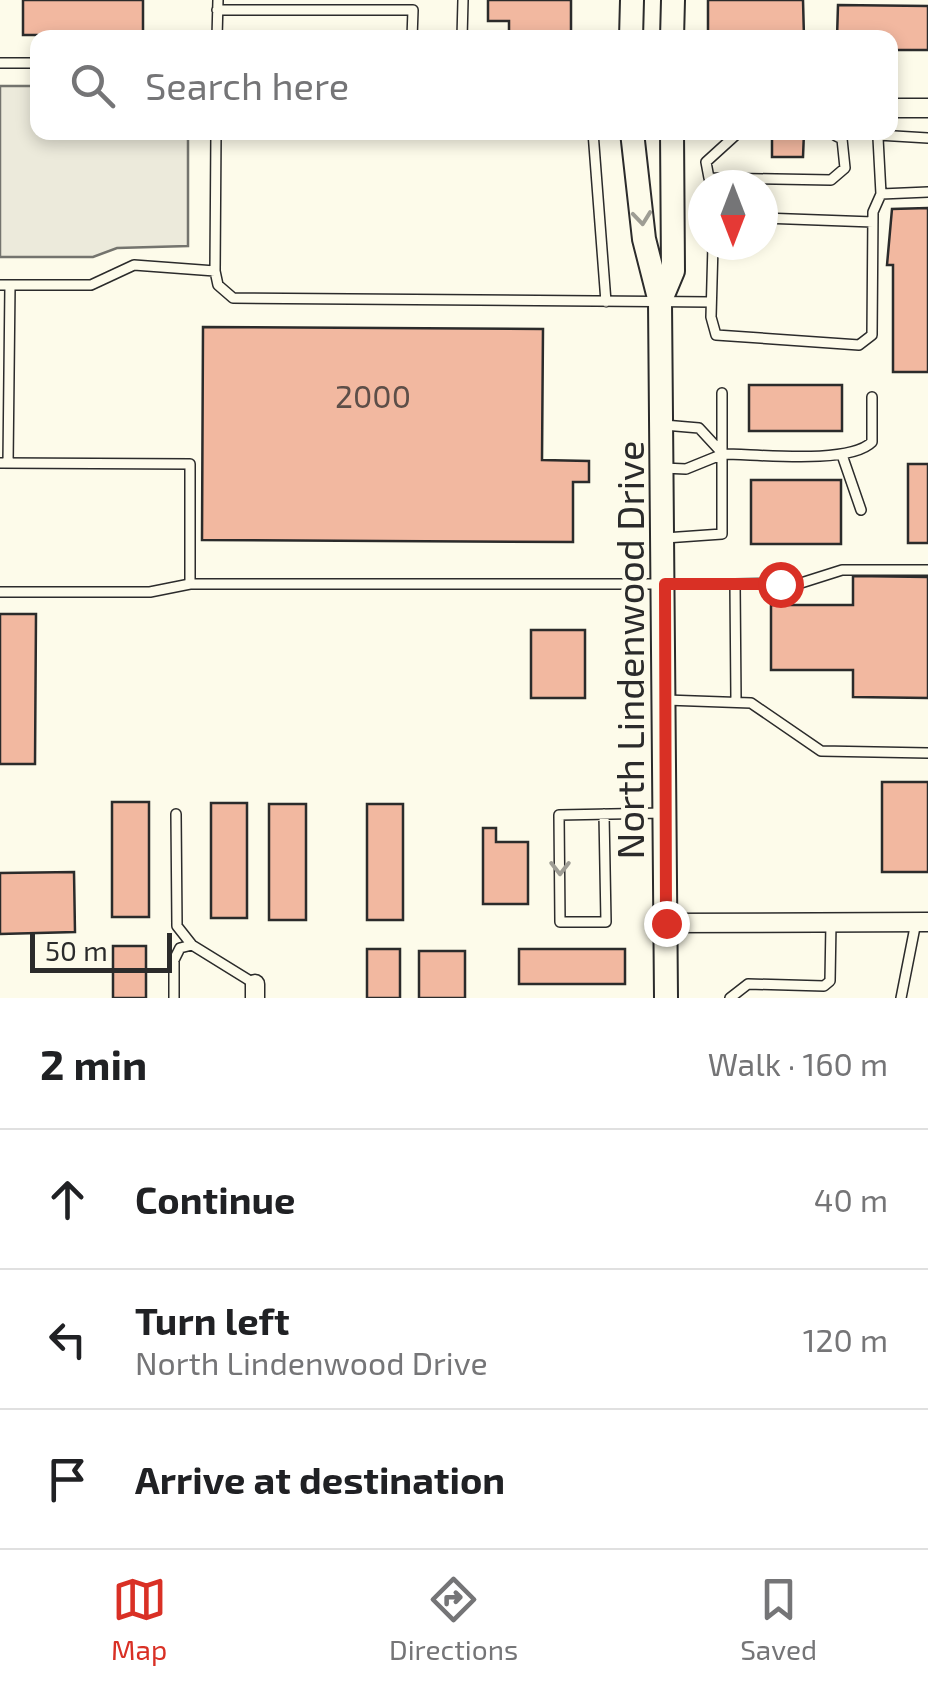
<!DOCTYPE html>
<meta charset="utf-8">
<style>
:root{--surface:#fff;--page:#f6f6f6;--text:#202124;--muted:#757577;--line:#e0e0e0;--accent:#d93025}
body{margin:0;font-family:"Exo 2",sans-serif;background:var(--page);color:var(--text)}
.compass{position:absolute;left:688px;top:170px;width:90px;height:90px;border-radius:50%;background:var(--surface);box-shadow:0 5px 15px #0003;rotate:180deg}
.scale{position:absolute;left:30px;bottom:25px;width:142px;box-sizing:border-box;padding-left:10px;border:5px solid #2b2b2b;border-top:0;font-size:28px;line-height:35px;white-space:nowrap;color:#2b2b2b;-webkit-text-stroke:8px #fdfbea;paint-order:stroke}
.stop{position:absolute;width:30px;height:30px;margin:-22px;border:8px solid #d93025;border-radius:50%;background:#fff}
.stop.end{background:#d93025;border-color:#fff;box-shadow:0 2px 10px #0008}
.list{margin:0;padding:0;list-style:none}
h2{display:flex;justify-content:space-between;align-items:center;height:130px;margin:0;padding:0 40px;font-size:42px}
h2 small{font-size:32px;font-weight:400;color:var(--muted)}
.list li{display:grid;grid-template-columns:65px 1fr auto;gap:30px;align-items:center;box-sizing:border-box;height:140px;padding:0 40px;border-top:2px solid var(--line)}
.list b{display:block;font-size:38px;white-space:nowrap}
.list p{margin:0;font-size:32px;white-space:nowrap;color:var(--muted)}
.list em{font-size:32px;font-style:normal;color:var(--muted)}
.icon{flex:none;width:55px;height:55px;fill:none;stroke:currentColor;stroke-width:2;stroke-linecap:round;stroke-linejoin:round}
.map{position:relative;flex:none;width:928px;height:998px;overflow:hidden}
.search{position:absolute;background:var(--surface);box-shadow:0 5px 15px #0003;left:30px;right:30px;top:30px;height:110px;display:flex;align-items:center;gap:25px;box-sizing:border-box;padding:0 35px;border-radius:20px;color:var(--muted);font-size:38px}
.sheet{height:550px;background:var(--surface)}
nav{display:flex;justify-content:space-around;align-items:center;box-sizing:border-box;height:140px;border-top:2px solid var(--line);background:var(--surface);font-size:28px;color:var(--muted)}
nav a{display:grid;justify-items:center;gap:5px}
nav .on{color:var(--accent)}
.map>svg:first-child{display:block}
.parking{fill:#eceadb;stroke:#74746e;stroke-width:2.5}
.building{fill:#f2b8a0;stroke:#2b2b2b;stroke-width:2.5}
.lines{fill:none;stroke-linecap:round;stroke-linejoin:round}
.service-casing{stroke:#2b2b2b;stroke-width:12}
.minor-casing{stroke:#2b2b2b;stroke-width:21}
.tertiary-casing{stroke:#2b2b2b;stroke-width:26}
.service{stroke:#fdfbea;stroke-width:9}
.minor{stroke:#fdfbea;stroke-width:18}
.tertiary{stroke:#fdfbea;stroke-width:22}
.oneway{stroke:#9e9d94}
.route{stroke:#d93025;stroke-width:12}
.labels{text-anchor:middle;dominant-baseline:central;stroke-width:8;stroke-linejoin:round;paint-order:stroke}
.number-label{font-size:32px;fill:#5d4e48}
.street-label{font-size:38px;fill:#2b2b2b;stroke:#fdfbea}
</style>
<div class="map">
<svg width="928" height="998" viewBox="0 0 928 998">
<rect width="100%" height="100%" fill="#fdfbea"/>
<path class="parking" d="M0,86H37L38,132L188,133V246L117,248L93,257H0Z"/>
<path class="building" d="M23,0H143V35H23Z
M488,0H571V38H509V21H488Z
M708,0H803L804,38H765V32H708Z
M838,5L928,6V50H890V38H837Z
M772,132H804L803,157H772Z
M928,208V372H893V265H887L892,209Z
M203,327L543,329L542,460L589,461V482H573V542L202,540Z
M749,385H842V431H749Z
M908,464H928V543H908Z
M751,480H841V544H751Z
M853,576L928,577V698L853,697V670H771V605H853Z
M0,614H36L35,764H0Z
M531,630H585V698H531Z
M882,782H928V872H882Z
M112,802H149V917H112Z
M211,803H247V918H211Z
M269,804H306V920H269Z
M367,804H403V920H367Z
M483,828H496V842H528V904H483Z
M74,872L75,932L0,934V873Z
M113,946H146V998H113Z
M367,949H400V998H367Z
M519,949H625V984H519Z
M419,951H465V998H419Z"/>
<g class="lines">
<defs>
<path id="service" d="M217,10H413L412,38
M217,38L218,0
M462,38L463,0
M0,63H38
M593,132L606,302
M739,132L706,162L709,178L831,180L845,168L842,139L836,136
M878,135L928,138
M878,138L881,194
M763,218L873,222
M713,245L711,317L716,335L859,345L872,335L873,212L881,194L928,192
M215,271L216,132
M0,285H91L134,265L215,271L218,285L233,298L711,302
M723,454C756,454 849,465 872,442V397
M842,455L861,510
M0,463L190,464V584H735L736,700
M8,463L10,285
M663,468L686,469L723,454L699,428L664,425
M665,538L722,534V393
M735,584L801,583L842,570H928
M0,592H150L190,584
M666,700L751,703L821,751L928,753
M176,814L177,926L192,945
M604,814L606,922H560L559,815L663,813
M174,998V960L180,948L192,945L255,984
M730,998L748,984L824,986L830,981L831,923
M901,998L916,922"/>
<path id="minor" d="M890,108H928
M666,923L928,922
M255,998V984"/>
<path id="tertiary" d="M631,38L632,0
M672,38L673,0
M632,132L644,239L660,302L666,998
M660,302L673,271L672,132"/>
</defs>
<use href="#service" class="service-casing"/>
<use href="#minor" class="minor-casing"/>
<use href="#tertiary" class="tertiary-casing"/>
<use href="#service" class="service"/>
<use href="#minor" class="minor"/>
<use href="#tertiary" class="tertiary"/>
</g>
<defs><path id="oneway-chevron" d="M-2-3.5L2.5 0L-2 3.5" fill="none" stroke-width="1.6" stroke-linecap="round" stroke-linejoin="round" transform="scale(2.5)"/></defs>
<g class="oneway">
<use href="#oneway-chevron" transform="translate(642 218) rotate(84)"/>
<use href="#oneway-chevron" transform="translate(560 868) rotate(90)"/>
</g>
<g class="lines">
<path class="route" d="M666,923L665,584H780"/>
</g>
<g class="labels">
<g class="number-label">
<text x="373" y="395">2000</text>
</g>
<g class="street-label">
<text transform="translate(629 650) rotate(-90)">North Lindenwood Drive</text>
</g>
</g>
</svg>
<svg class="compass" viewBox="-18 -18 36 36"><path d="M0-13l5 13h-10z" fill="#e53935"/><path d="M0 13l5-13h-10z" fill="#757577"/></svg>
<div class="scale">50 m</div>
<div class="stop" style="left:780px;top:584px"></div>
<div class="stop end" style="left:666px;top:923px"></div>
<div class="search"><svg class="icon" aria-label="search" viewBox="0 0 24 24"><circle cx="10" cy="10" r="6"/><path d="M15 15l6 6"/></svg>Search here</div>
</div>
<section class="sheet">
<h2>2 min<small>Walk · 160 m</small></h2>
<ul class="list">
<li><svg class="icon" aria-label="ahead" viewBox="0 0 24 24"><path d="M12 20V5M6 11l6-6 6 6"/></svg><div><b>Continue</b></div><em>40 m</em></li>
<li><svg class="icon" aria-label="left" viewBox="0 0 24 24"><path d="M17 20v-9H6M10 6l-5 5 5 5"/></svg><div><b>Turn left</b><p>North Lindenwood Drive</p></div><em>120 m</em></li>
<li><svg class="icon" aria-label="arrive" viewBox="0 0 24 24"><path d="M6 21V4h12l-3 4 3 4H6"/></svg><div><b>Arrive at destination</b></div></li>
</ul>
</section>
<nav>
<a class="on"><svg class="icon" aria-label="map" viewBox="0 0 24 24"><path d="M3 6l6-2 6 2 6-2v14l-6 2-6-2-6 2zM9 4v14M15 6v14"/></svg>Map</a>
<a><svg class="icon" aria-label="directions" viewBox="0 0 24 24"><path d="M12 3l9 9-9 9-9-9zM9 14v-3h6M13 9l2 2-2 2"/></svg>Directions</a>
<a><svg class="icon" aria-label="saved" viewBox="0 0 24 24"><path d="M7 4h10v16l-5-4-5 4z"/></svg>Saved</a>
</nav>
